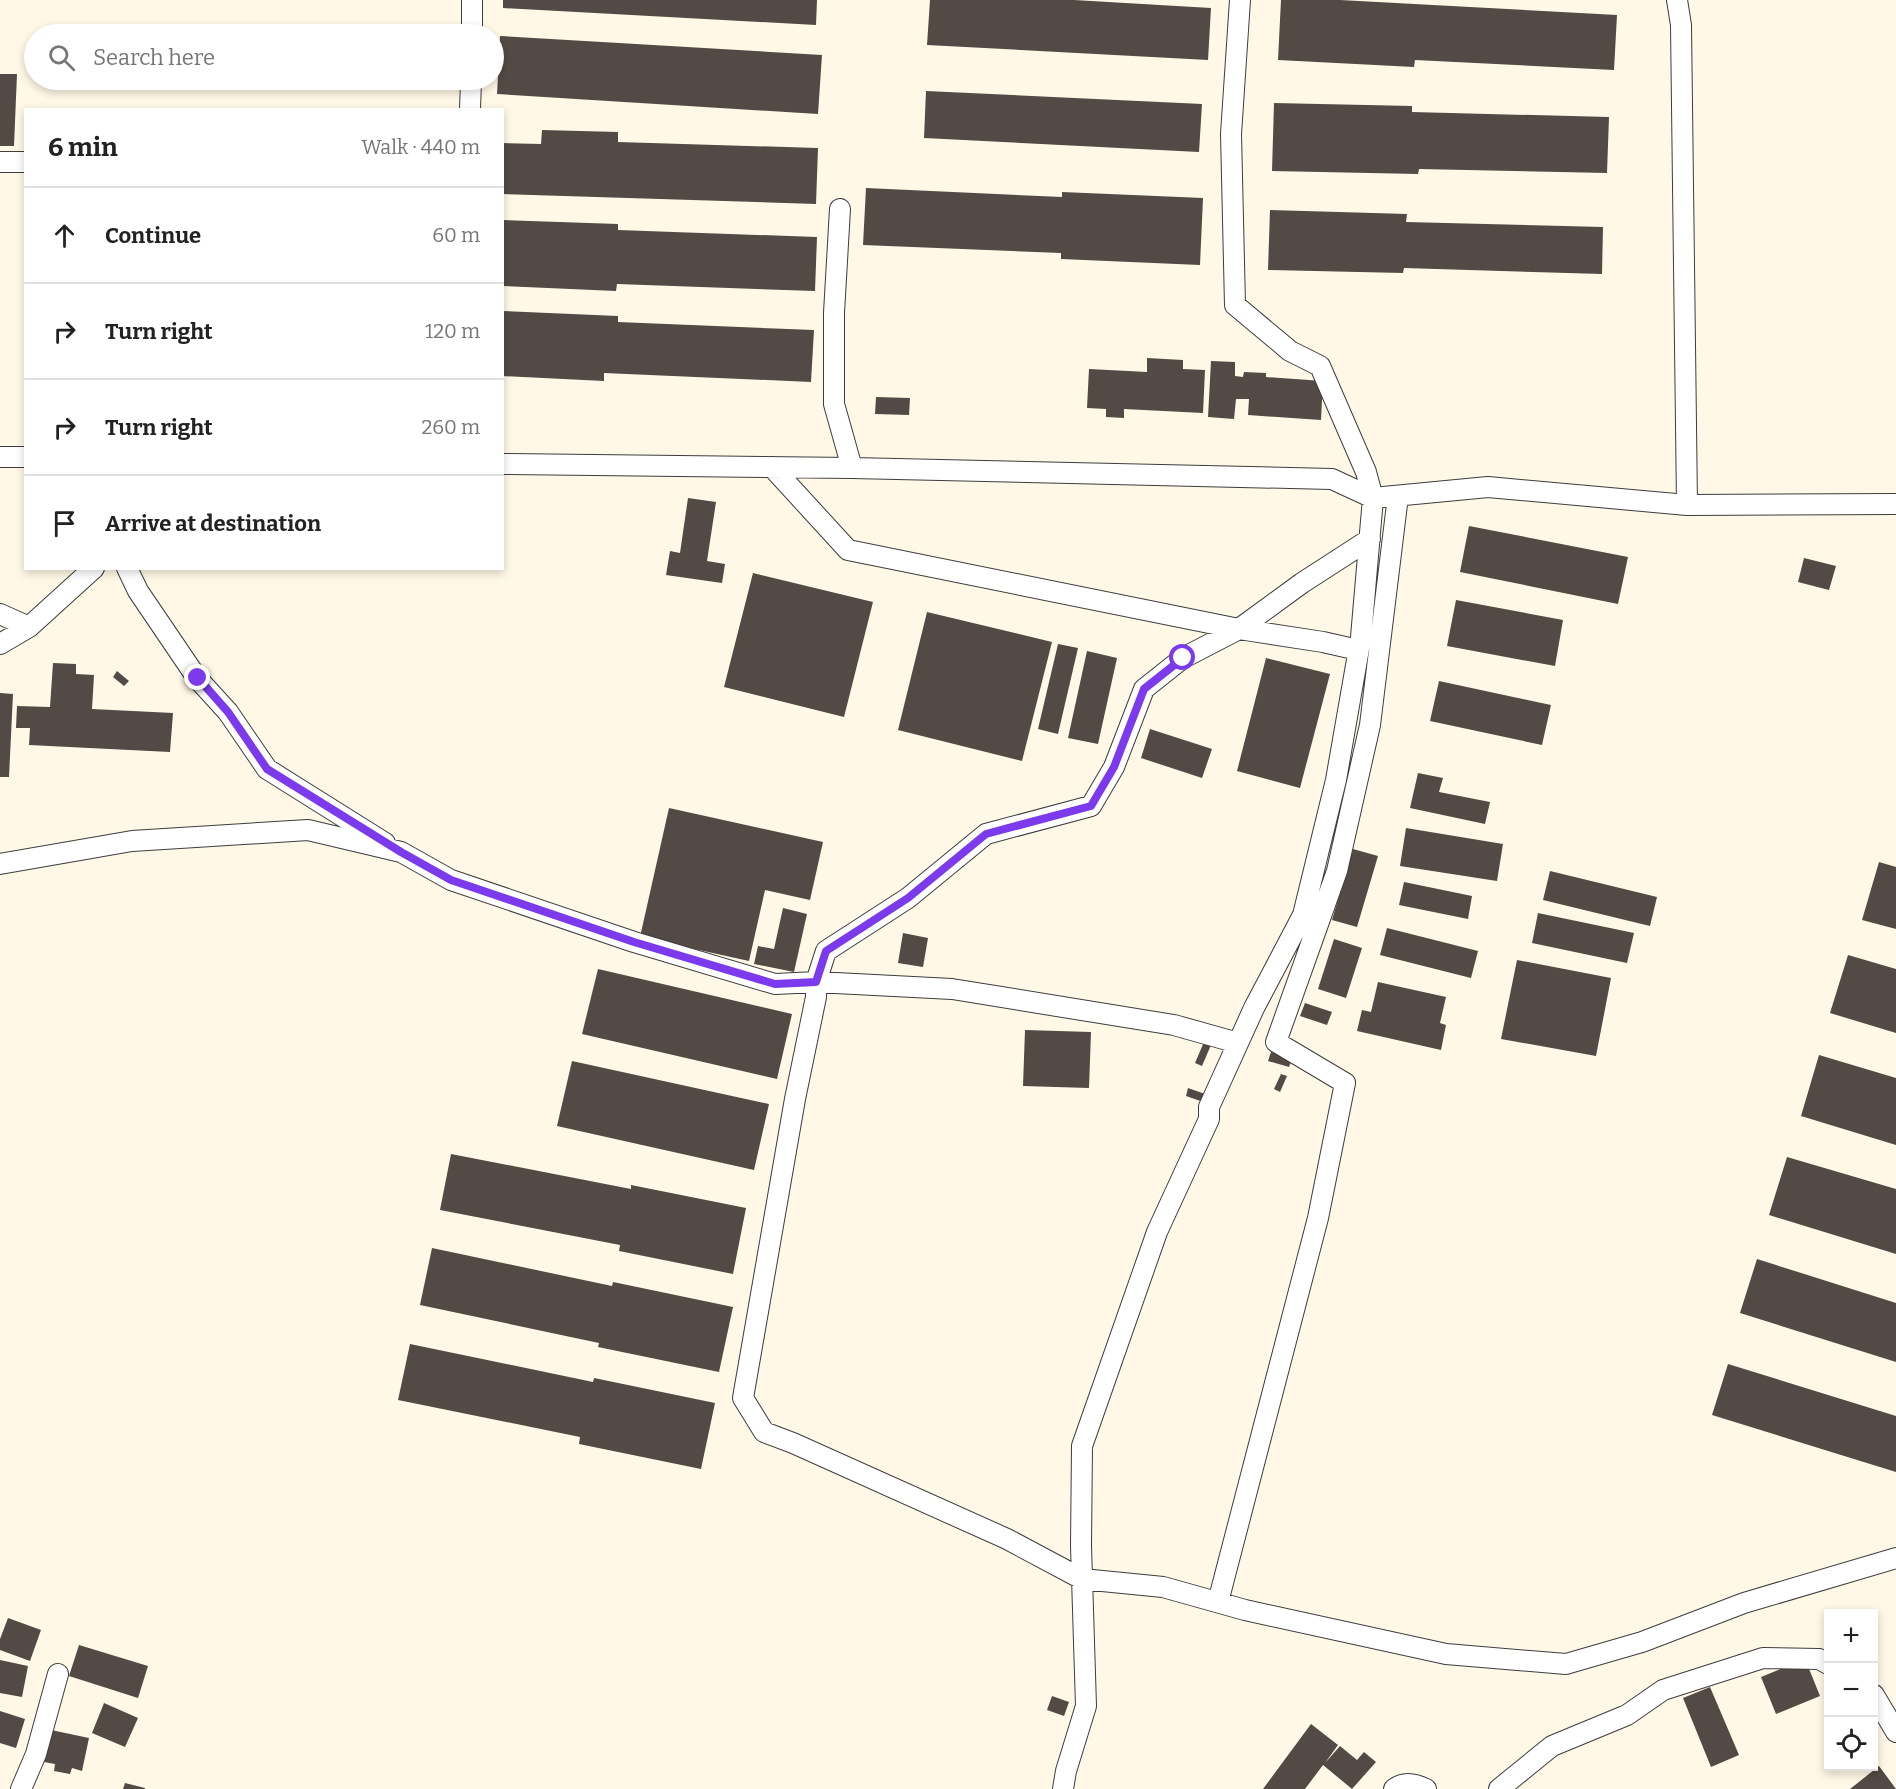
<!DOCTYPE html>
<meta charset="utf-8">
<style>
:root{--surface:#fff;--page:#f6f6f6;--text:#222;--muted:#767676;--line:#e0e0e0}
body{margin:0;font-family:Bitter,serif;background:var(--page);color:var(--text)}
.controls{position:absolute;right:18px;bottom:18px;display:grid;overflow:hidden;border-radius:0px;box-shadow:0 3px 9px #0003}
.controls button{width:54px;height:54px;display:grid;place-items:center;padding:0;border:0;border-bottom:2px solid var(--line);background:var(--surface);color:var(--text);font:30px sans-serif}
.stop{position:absolute;width:18px;height:18px;margin:-14px;border:4px solid #7c3aed;border-radius:50%;background:#fff}
.stop.end{background:#7c3aed;border-color:#fff;box-shadow:0 2px 6px #0008}
.list{margin:0;padding:0;list-style:none}
h2{display:flex;justify-content:space-between;align-items:center;height:78px;margin:0;padding:0 24px;font-size:26px}
h2 small{font-size:20px;font-weight:400;color:var(--muted)}
.list li{display:grid;grid-template-columns:39px 1fr auto;gap:18px;align-items:center;box-sizing:border-box;height:96px;padding:0 24px;border-top:2px solid var(--line)}
.list b{display:block;font-size:22px;white-space:nowrap}
.list em{font-size:20px;font-style:normal;color:var(--muted)}
.icon{flex:none;width:33px;height:33px;fill:none;stroke:currentColor;stroke-width:2;stroke-linecap:round;stroke-linejoin:round}
.map{position:relative;flex:none;width:1896px;height:1789px;overflow:hidden}
.search{position:absolute;background:var(--surface);box-shadow:0 3px 9px #0003;left:24px;top:24px;width:480px;height:66px;display:flex;align-items:center;gap:15px;box-sizing:border-box;padding:0 21px;border-radius:33px;color:var(--muted);font-size:22px}
.panel{position:absolute;background:var(--surface);box-shadow:0 3px 9px #0003;left:24px;top:108px;width:480px;height:462px;border-radius:0px}
.map>svg:first-child{display:block}
.building{fill:#534945}
.lines{fill:none;stroke-linecap:round;stroke-linejoin:round}
.street-casing{stroke:#3d3d3d;stroke-width:22}
.street{stroke:#fff;stroke-width:20}
.route{stroke:#7c3aed;stroke-width:8}
</style>
<div class="map">
<svg width="1896" height="1789" viewBox="0 0 1896 1789">
<rect width="100%" height="100%" fill="#fff8e6"/>
<path class="building" d="M503,0H817L816,25L503,8Z
M930,0H1074L1211,8L1208,60L927,45Z
M1281,0H1340L1617,15L1614,70L1415,60L1414,67L1278,60Z
M500,36L822,55L818,114L497,94Z
M0,74H17L14,146H0Z
M926,91L1202,104L1199,152L924,138Z
M1274,103L1412,106V112L1609,117L1607,173L1419,169L1418,174L1272,171Z
M542,130L618,132V142L818,148L816,204L502,194V143L541,144Z
M866,188L1062,197V192L1203,198L1200,265L1061,259V253L863,245Z
M1270,210L1407,214L1406,222L1603,227L1602,274L1404,268L1403,273L1268,270Z
M502,220L618,224V230L817,237L815,291L617,284L616,291L502,286Z
M502,311L618,316V322L814,330L811,382L604,373V381L502,376Z
M1147,358L1183,360V369L1205,370L1203,413L1124,409V418L1106,417V409L1087,408L1089,369L1147,372Z
M1211,361L1235,362V376L1243,377L1244,372L1266,373V377L1323,381L1321,420L1248,415L1249,399H1236L1234,419L1208,417Z
M876,397L910,398L909,415L875,414Z
M688,498L716,502L707,561L725,564L722,583L666,575L670,551L680,553Z
M1469,526L1628,557L1618,604L1460,572Z
M1804,558L1836,566L1829,590L1798,582Z
M753,573L873,602L844,717L724,687Z
M1456,600L1563,620L1555,666L1447,646Z
M927,612L1052,642L1022,761L898,730Z
M1058,644L1078,648L1058,734L1038,729Z
M1087,651L1117,658L1098,744L1068,738Z
M1266,658L1330,674L1300,788L1237,771Z
M53,663L76,664V674L94,675L92,709L173,713L170,752L29,745L30,728H16L17,706L50,707Z
M117,671L129,681L124,686L113,677Z
M1439,681L1551,705L1542,745L1430,721Z
M0,693L13,694L9,777H0Z
M1150,729L1212,749L1202,778L1141,758Z
M1418,773L1443,778L1439,792L1490,802L1485,824L1410,808Z
M669,808L823,842L810,900L765,890L749,961L640,937Z
M1406,828L1503,844L1497,881L1400,866Z
M1353,849L1378,856L1357,927L1332,920Z
M1879,862L1896,867V929L1862,920Z
M1550,871L1657,897L1650,926L1543,900Z
M1404,882L1472,896L1468,919L1399,905Z
M783,908L807,914L794,972L754,964L758,946L774,949Z
M1538,913L1634,933L1627,963L1532,943Z
M1387,928L1478,951L1471,978L1380,955Z
M903,933L928,938L923,967L898,963Z
M1334,939L1362,948L1346,998L1318,989Z
M1848,955L1896,969V1033L1830,1013Z
M1517,960L1611,978L1596,1056L1501,1039Z
M598,969L792,1014L777,1079L582,1034Z
M1378,982L1446,997L1440,1023L1446,1025L1441,1050L1357,1031L1362,1010L1371,1012Z
M1305,1003L1332,1012L1327,1025L1300,1016Z
M1025,1030L1091,1032L1089,1088L1023,1086Z
M1204,1042L1211,1045L1202,1066L1195,1063Z
M1271,1052L1292,1058L1289,1067L1268,1061Z
M1819,1055L1896,1078V1145L1801,1116Z
M572,1061L769,1104L754,1170L557,1126Z
M1281,1074L1287,1076L1280,1092L1274,1089Z
M1188,1088L1208,1095L1206,1103L1186,1096Z
M451,1154L631,1189V1185L746,1208L733,1274L619,1251L620,1245L440,1210Z
M1787,1157L1896,1189V1254L1769,1215Z
M432,1248L612,1286L613,1282L733,1307L719,1372L598,1347L599,1343L420,1305Z
M1757,1259L1896,1303V1362L1740,1313Z
M410,1344L593,1382L594,1378L715,1403L701,1469L579,1444L580,1437L398,1400Z
M1728,1364L1896,1416V1472L1712,1415Z
M8,1618L41,1630L30,1661L0,1650V1639Z
M79,1645L148,1666L138,1698L69,1676Z
M1805,1659L1820,1696L1776,1714L1761,1677Z
M0,1660L28,1666L22,1697L0,1693Z
M1710,1687L1739,1755L1711,1767L1683,1698Z
M1052,1696L1069,1702L1064,1716L1047,1710Z
M104,1703L138,1718L125,1747L92,1733Z
M0,1711L25,1719L16,1748L0,1743Z
M1311,1724L1338,1745L1325,1763L1340,1746L1357,1760L1364,1752L1376,1762L1352,1789L1323,1765L1305,1789H1263Z
M51,1730L89,1738L82,1771L72,1768L70,1774L54,1771L55,1764L44,1762Z
M1879,1766L1896,1789H1850Z
M125,1783L145,1788V1789H123Z"/>
<g class="lines">
<defs>
<path id="street" d="M1677,0L1681,25L1687,505
M472,34V0
M470,110L471,80
M0,162H26
M840,209L834,313V404L852,468
M0,457H26
M502,464L852,468L1332,479L1373,498L1488,487L1687,505L1896,504
M772,467L848,550L1239,629L1323,642L1358,650
M1370,539L1302,583L1239,629L1183,658L1144,689L1114,767L1091,806L986,834L908,898L826,951L816,982V997L795,1099L743,1398L764,1432L793,1443L1007,1539L1082,1579L1163,1587L1245,1610L1446,1654L1566,1664L1642,1642L1744,1603L1896,1558
M127,568L138,591L197,678L228,712L267,769L385,843
M0,614L29,627
M0,644L29,627L94,568
M0,864L132,841L308,830L401,852L451,880L634,942L775,984L816,982L952,989L1174,1025L1238,1043
M1218,1602L1318,1218L1345,1083L1276,1042L1337,871L1370,725L1398,496
M1874,1695L1896,1732
M21,1789L36,1754L58,1674
M1063,1789L1066,1771L1086,1706L1081,1546L1082,1446L1157,1232L1209,1119V1107L1254,1008L1303,915L1336,780L1361,637L1373,498L1366,472L1320,366L1290,351L1235,305L1231,134L1240,0
M1394,1789C1404,1781 1416,1784 1426,1789
M1499,1789L1552,1746L1627,1715L1663,1690L1763,1658L1819,1659L1828,1664"/>
</defs>
<use href="#street" class="street-casing"/>
<use href="#street" class="street"/>
</g>
<g class="lines">
<path class="route" d="M198,678L228,712L267,769L401,852L451,880L634,942L775,984L816,982L826,951L908,898L986,834L1091,806L1114,767L1144,689L1183,658"/>
</g>
</svg>
<div class="controls">
<button>+</button>
<button>−</button>
<button><svg class="icon" aria-label="locate" viewBox="0 0 24 24"><circle cx="12" cy="12" r="6"/><path d="M12 2v4M12 18v4M2 12h4M18 12h4"/></svg></button>
</div>
<div class="stop" style="left:1183px;top:658px"></div>
<div class="stop end" style="left:198px;top:678px"></div>
<div class="search"><svg class="icon" aria-label="search" viewBox="0 0 24 24"><circle cx="10" cy="10" r="6"/><path d="M15 15l6 6"/></svg>Search here</div>
<section class="panel">
<h2>6 min<small>Walk · 440 m</small></h2>
<ul class="list">
<li><svg class="icon" aria-label="ahead" viewBox="0 0 24 24"><path d="M12 20V5M6 11l6-6 6 6"/></svg><div><b>Continue</b></div><em>60 m</em></li>
<li><svg class="icon" aria-label="right" viewBox="0 0 24 24"><path d="M7 20v-9h11M14 6l5 5-5 5"/></svg><div><b>Turn right</b></div><em>120 m</em></li>
<li><svg class="icon" aria-label="right" viewBox="0 0 24 24"><path d="M7 20v-9h11M14 6l5 5-5 5"/></svg><div><b>Turn right</b></div><em>260 m</em></li>
<li><svg class="icon" aria-label="arrive" viewBox="0 0 24 24"><path d="M6 21V4h12l-3 4 3 4H6"/></svg><div><b>Arrive at destination</b></div></li>
</ul>
</section>
</div>
